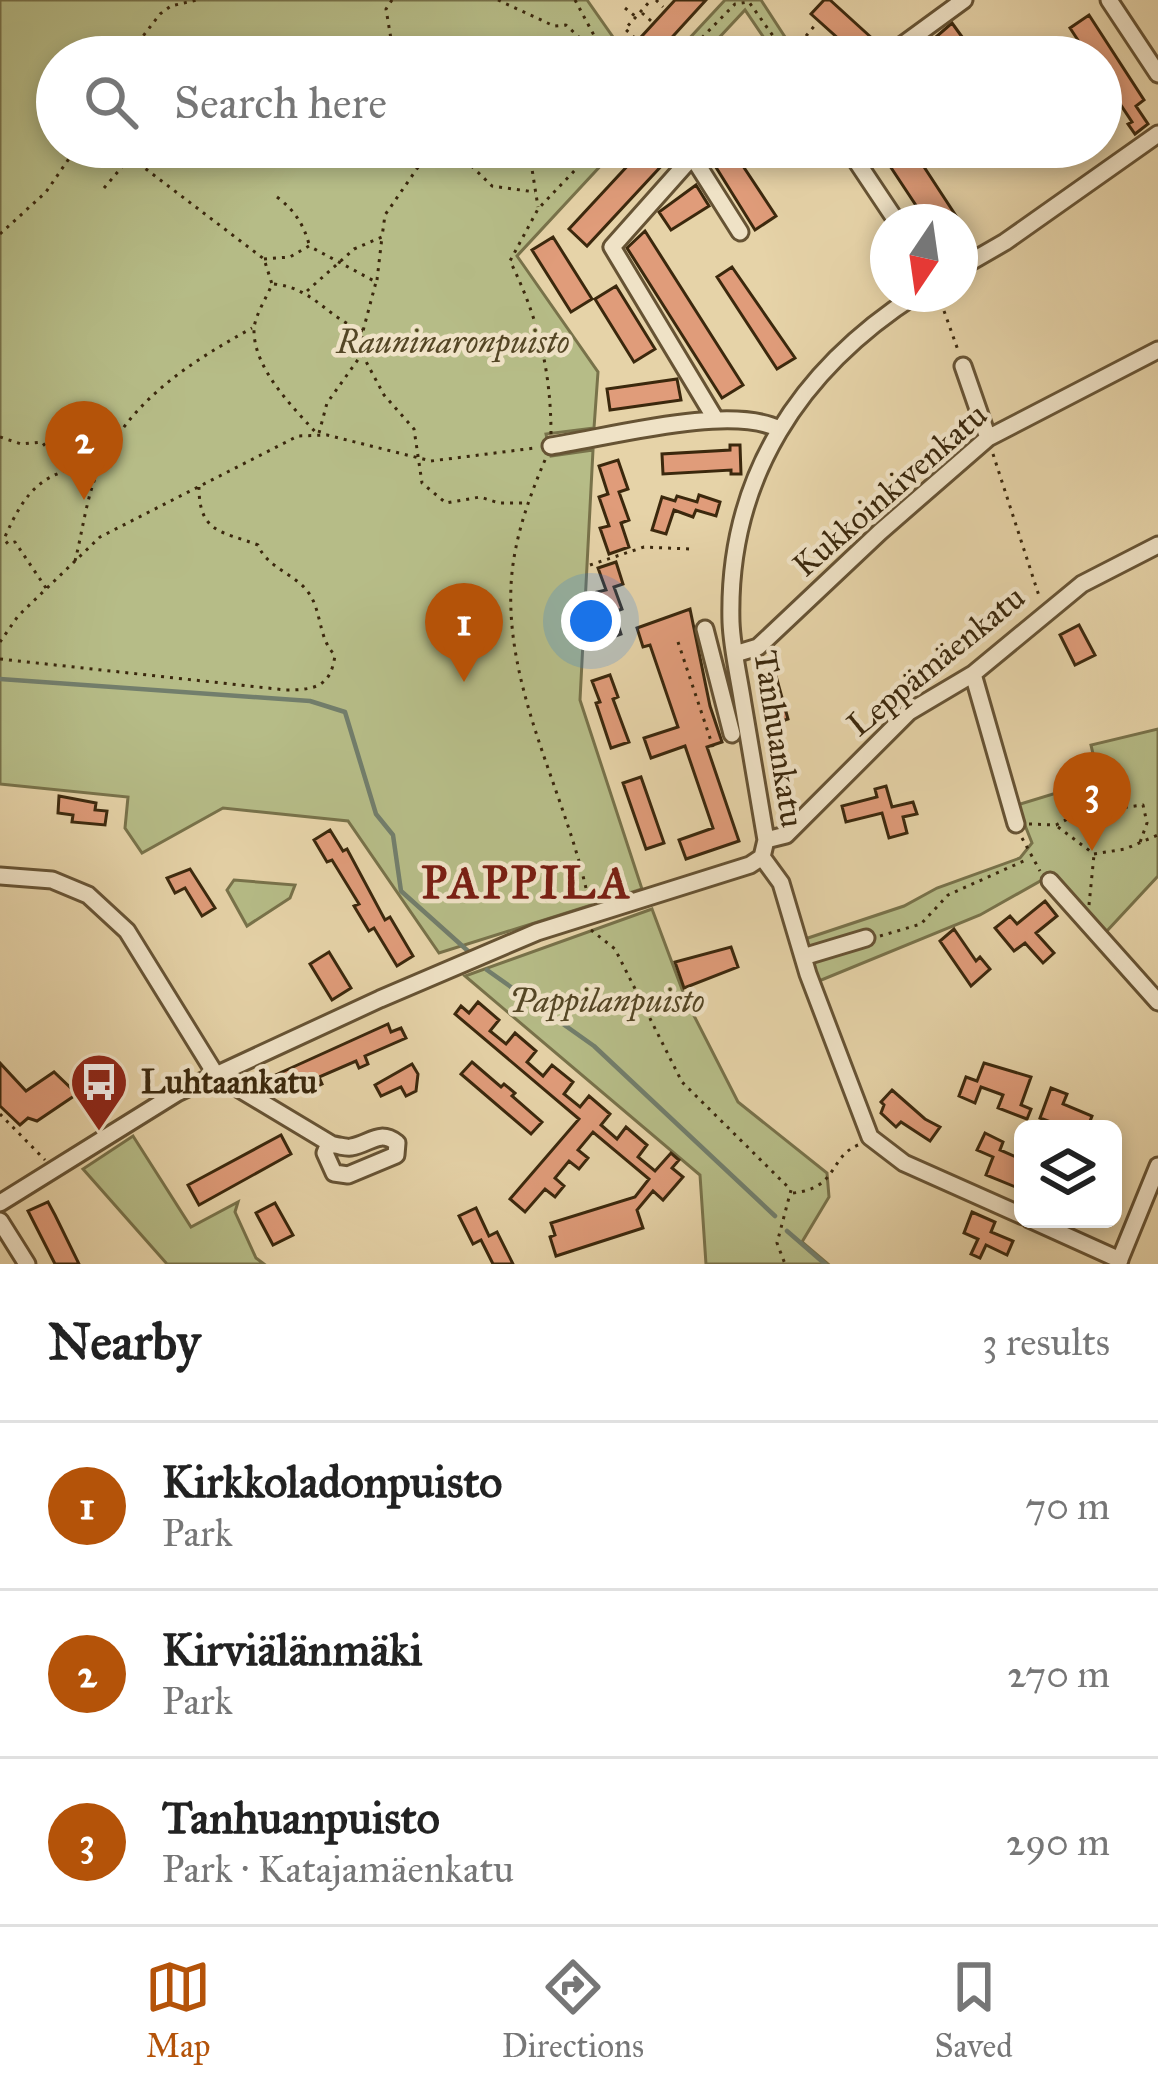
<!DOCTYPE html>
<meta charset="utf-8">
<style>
:root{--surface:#fff;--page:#f6f6f6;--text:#222;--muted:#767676;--line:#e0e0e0;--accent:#b45309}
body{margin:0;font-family:"IM FELL Great Primer",serif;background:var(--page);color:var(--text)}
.controls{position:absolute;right:36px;bottom:36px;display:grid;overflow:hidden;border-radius:18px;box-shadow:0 6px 18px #0003}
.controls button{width:108px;height:108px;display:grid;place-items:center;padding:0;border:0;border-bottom:3px solid var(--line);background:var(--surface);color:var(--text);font:60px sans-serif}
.compass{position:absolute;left:870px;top:204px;width:108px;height:108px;border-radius:50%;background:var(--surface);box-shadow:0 6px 18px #0003;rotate:193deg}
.you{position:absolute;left:591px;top:621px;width:42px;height:42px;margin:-30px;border:9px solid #fff;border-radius:50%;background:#1a73e8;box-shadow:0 0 0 18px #1a73e833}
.badge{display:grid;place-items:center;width:78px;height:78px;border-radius:50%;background:var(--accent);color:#fff;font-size:39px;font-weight:700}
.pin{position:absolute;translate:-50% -99px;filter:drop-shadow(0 3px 6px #0008)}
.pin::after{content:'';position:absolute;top:63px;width:42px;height:36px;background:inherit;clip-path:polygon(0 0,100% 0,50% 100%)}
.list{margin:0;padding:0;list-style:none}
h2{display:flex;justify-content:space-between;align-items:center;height:156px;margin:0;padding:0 48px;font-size:51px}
h2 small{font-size:39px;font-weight:400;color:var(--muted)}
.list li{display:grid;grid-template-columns:78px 1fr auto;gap:36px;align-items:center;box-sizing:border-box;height:168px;padding:0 48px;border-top:3px solid var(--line)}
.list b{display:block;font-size:45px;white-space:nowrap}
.list p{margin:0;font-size:39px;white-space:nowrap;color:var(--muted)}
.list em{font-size:39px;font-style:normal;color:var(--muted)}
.icon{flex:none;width:66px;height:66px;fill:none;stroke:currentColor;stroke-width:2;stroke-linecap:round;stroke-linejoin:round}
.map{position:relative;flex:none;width:1158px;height:1264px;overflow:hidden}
.search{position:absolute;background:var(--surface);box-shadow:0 6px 18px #0003;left:36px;right:36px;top:36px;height:132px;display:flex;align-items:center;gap:30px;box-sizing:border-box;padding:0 42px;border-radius:66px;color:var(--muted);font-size:45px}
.sheet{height:660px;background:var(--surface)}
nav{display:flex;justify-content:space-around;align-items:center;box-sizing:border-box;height:168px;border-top:3px solid var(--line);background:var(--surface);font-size:33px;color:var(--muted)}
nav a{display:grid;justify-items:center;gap:6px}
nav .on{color:var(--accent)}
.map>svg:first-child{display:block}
.green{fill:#b6bc87;stroke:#78724a;stroke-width:3}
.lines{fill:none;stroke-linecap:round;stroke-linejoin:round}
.stream{stroke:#727e6c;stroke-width:4.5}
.building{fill:#e09c7a;stroke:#3b280d;stroke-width:3}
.minor-casing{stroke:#665334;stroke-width:21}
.path{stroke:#3b280d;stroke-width:3;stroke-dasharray:3 6;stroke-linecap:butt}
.minor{stroke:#efe2c6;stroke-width:15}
.labels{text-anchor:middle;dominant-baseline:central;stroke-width:9;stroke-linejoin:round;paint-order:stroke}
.park-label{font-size:33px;font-style:italic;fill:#544625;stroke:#efe2c6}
.street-label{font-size:33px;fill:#3b280d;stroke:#efe2c6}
.poi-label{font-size:33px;font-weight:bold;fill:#3b280d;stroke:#efe2c6;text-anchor:start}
.district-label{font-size:45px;font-weight:bold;letter-spacing:3px;fill:#7a1f14;stroke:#efe2c6}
</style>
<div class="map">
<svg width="1158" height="1264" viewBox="0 0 1158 1264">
<rect width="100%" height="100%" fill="#e6d3a8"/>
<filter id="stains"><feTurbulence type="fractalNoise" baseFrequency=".00167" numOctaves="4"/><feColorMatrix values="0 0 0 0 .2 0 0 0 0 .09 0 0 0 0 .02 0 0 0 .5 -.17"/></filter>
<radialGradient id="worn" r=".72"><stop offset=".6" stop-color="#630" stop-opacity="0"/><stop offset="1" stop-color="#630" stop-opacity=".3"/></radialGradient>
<path class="green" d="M0,0H587L627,57H57V147H618L517,256L598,372L594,428L546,434L551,456L593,450L580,700L642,889L439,953L348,821L223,808L142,853L125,828L128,797L0,784Z
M725,0H761L798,57H777L745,10L701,57H672Z
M1158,729V876L1105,933L1051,875L980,915L819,981L802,940L904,906L937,888L1020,858L1032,843L1017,805L1099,780L1091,745Z
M234,880L295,885L290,898L247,926L227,890Z
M652,909L686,1000L738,1102L827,1173L829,1197L802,1242L828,1264H706L700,1175L465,976Z
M133,1136L191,1227L238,1202L235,1212L256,1258L264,1264H167L83,1169Z"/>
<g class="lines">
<path class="stream" d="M0,679L310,701L345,712L376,814L393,835L401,891L468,951
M487,970L594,1046L775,1216
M787,1231L825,1264"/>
</g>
<path class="building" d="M675,0H706L654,57H641L631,48Z
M824,0H830L874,40L859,57L811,14Z
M1089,15L1144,100L1136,106L1148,124L1135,134L1128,124L1132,122L1101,75V57H1089L1070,28Z
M952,23L965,41L942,57H913Z
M645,147H679L587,246L569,229Z
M716,147H760L739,160L776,216L755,230L709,156Z
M893,147H911L960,222H927L882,154Z
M696,185L709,206L671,230L659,212Z
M645,231L743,385L722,398L627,248Z
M553,237L592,299L571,312L532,250Z
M732,267L795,358L777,369L717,277Z
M616,286L655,349L634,362L595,299Z
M677,379L681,400L610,410L607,389Z
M730,445H740L741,474H731V470L663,474L662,454L730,450Z
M618,460L628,489L619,492L629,520L621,523L629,547L609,554L600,528L609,526L599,497L608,494L599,466Z
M699,495L720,502L716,516L696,510L693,517L674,510L666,534L652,530L662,497L675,501L677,496L697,502Z
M616,562L623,584L614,587L622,609L614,612L621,634L604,640L596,617L605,614L597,592L606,590L598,568Z
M690,609L710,706L722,742L707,747L739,841L686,859L679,840L713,828L685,746L651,758L644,738L678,727L650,645L643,647L637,628Z
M1079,625L1095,655L1075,665L1060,635Z
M774,669L788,719L776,723L760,674Z
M610,675L618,697L613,699L629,742L611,748L596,703L600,702L592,681Z
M641,777L664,843L646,849L623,783Z
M886,786L892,807L913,802L917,814L903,817L907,833L889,838L882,813L846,822L842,806L877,797L875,789Z
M59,796L96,803L95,810L107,811L105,825L72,822L73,815L58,813Z
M330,830L343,851L347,849L385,920L390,917L413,956L397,966L374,928L369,931L354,906L359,904L332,860L327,862L314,840Z
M190,869L215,908L202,916L185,888L175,893L167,878Z
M1045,901L1057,916L1036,933L1054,953L1043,963L1025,943L1014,951L995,928L1010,916L1017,924Z
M954,929L976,961L980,957L990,969L971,986L940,941Z
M731,947L738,967L684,988L675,962Z
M329,952L351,988L332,1000L310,964Z
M478,1002L499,1020L490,1031L506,1044L515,1033L536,1051L527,1062L543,1076L552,1065L573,1082L564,1094L580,1107L589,1096L610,1114L601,1125L617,1139L626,1127L647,1145L638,1157L655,1171L671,1153L679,1160L672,1168L683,1177L663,1200L653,1191L637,1210L643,1228L556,1256L550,1237L555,1235L551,1223L635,1197L649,1179L593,1132L578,1150L588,1158L579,1169L569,1161L555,1178L564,1186L555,1197L545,1189L525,1212L510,1199L579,1119L455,1014L461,1006L469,1013Z
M388,1024L391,1032L401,1028L406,1038L365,1056L368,1064L359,1068L356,1061L319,1077L322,1084L313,1088L310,1081L278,1096L274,1088L262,1089L260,1082Z
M472,1062L501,1087L504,1084L515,1093L512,1096L542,1122L531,1134L461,1074Z
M0,1063L26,1091L54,1072L77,1094L37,1121L28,1118L20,1125L0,1106Z
M984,1063L1031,1077L1021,1105L1031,1109L1027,1119L998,1108L1003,1095L981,1087L975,1103L959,1096L966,1077L977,1081Z
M412,1064L418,1074L416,1091L406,1096L401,1087L381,1096L375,1085Z
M1051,1088L1067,1094L1063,1104L1092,1116L1087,1129H1069L1040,1118Z
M892,1090L925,1119L940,1127L930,1141L901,1122L896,1127L881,1113L884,1105L881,1102Z
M985,1133L1003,1142L1000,1150L1023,1160L1018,1188L986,1175L993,1157L977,1150Z
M281,1135L291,1154L199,1205L188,1185Z
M48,1202L55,1215L79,1264H55L28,1211Z
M275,1203L293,1235L273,1245L256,1213Z
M476,1208L489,1236L497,1232L513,1264H493L481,1240L473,1244L459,1216Z
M972,1212L995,1222L991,1232L1013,1241L1007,1255L986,1245L980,1258L971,1254L978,1239L964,1233Z"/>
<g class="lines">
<defs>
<path id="minor" d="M1109,0L1158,74
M886,57L964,0
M701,147L612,247L716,420
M847,147L897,222
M692,156L740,232
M960,268L1005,242L1158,134
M963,366L988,438
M551,446C609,437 730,404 779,429
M705,629L732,734
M735,654L758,647L880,532L988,438L1158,350
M973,674L1016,824
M766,840L786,835L909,712L973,674L1082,584L1158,545
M762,857L766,840C758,795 751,749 743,704C739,677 732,649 731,622C727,478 800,369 917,294
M762,857L781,883L808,974L870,1137L904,1163L1023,1216
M0,876L52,880L88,895L127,931L216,1075L331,1144C334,1145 348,1148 351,1147C370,1144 379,1129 397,1143L396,1155L348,1175L334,1173L325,1153L329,1143
M1050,881L1158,1002
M803,957L866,938
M0,1203L177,1093L380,999L537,932L750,865L762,857
M1029,1219L1120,1260
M0,1221L27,1264
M1118,1264L1158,1166"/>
</defs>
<use href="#minor" class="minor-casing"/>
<path class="path" d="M392,0L386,9L394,57
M498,0L554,26L566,25L582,40L591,55
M575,0L603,52
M656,0L663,7
M625,8L635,16
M642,13L651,21
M806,36L816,24
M635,38L625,29L651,0
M820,53L833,39
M127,57L160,14L171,6L197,0
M589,57L603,52L607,57
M683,57L735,4L749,2L788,57
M839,57L846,52
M117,147L264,259L272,284C267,297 255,315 254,329C253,369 294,408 318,435
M452,147L492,186L535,192
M534,147L529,150L538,207
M104,188L128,160
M277,197C294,210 303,223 309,244
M0,234L46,192L77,147
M264,259L290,257L309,246L376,282L363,331L362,354L384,395L414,429L422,483L446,503L480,497L499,503H527
M377,280L382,237
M274,284C314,288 327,318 363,331
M307,291L354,249L382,237L385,215L432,147
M938,294L959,353
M319,433L327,403L362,354
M551,434C551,371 538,317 510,261L538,209L597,147
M0,437L21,444L42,442L63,468
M993,454L1040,599
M545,460C528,500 513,542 511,586C506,695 568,797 589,902
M75,561C83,530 87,491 102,462C135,397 191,362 252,328
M590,565L644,547L690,549
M46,588L15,542L8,544L4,539C26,489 43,470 98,465
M0,642L18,616L100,537L298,436L327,435L431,461L535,448
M678,642L713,747
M0,659L286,690C316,690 331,686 335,655C318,639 322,610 308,592C294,573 267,568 258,545C222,531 198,534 199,484
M1029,824L1056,825L1079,813L1143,805L1147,823L1139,845
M1058,827L1094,854L1125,849L1158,835
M1022,838L1040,871
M1089,905L1094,855
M591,930L615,949L682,1082L791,1190L777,1243L785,1264
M880,936L921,924L948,895L1028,859
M0,1114L45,1160
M793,1193C839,1188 828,1158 858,1145"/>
<use href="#minor" class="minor"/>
</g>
<defs>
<symbol id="bus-pin" viewBox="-11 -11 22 30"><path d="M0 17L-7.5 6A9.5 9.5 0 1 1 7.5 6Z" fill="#8f2418" stroke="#efe2c6"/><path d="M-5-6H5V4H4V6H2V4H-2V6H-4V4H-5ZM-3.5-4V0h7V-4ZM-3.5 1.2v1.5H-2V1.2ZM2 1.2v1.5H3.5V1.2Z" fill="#fff"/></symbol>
</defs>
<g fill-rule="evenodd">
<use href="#bus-pin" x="66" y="1049" width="66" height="90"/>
</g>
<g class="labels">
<g class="park-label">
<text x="453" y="342">Rauninaronpuisto</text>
<text x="607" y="1001">Pappilanpuisto</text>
</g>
<g class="street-label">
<text transform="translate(890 490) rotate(-41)">Kukkoinkivenkatu</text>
<text transform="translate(936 661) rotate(-39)">Leppämäenkatu</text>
<text transform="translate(779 739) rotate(81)">Tanhuankatu</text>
</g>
<g class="poi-label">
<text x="141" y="1082">Luhtaankatu</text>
</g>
<g class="district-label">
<text x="527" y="882">PAPPILA</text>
</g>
</g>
<rect width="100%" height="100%" filter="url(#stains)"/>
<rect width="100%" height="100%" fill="url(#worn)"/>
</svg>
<div class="controls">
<button><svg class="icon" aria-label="layers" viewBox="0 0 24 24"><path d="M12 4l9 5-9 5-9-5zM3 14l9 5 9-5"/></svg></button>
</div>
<svg class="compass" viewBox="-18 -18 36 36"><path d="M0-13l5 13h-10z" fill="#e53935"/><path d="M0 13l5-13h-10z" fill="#767676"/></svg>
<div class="you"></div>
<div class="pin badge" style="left:464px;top:682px">1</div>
<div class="pin badge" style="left:84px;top:500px">2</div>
<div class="pin badge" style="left:1092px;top:851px">3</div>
<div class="search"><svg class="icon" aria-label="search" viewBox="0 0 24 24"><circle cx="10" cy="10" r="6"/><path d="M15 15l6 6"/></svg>Search here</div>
</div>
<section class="sheet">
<h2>Nearby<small>3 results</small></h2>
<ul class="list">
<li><span class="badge">1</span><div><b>Kirkkoladonpuisto</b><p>Park</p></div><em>70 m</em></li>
<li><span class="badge">2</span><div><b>Kirviälänmäki</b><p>Park</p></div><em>270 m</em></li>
<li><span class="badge">3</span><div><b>Tanhuanpuisto</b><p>Park · Katajamäenkatu</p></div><em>290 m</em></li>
</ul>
</section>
<nav>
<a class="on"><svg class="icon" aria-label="map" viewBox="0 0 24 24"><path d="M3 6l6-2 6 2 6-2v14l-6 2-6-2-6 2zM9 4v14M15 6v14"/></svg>Map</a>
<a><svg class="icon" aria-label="directions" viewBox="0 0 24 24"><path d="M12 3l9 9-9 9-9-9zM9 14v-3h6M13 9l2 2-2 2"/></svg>Directions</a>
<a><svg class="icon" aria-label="saved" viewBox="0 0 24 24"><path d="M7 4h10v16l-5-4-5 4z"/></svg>Saved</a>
</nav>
